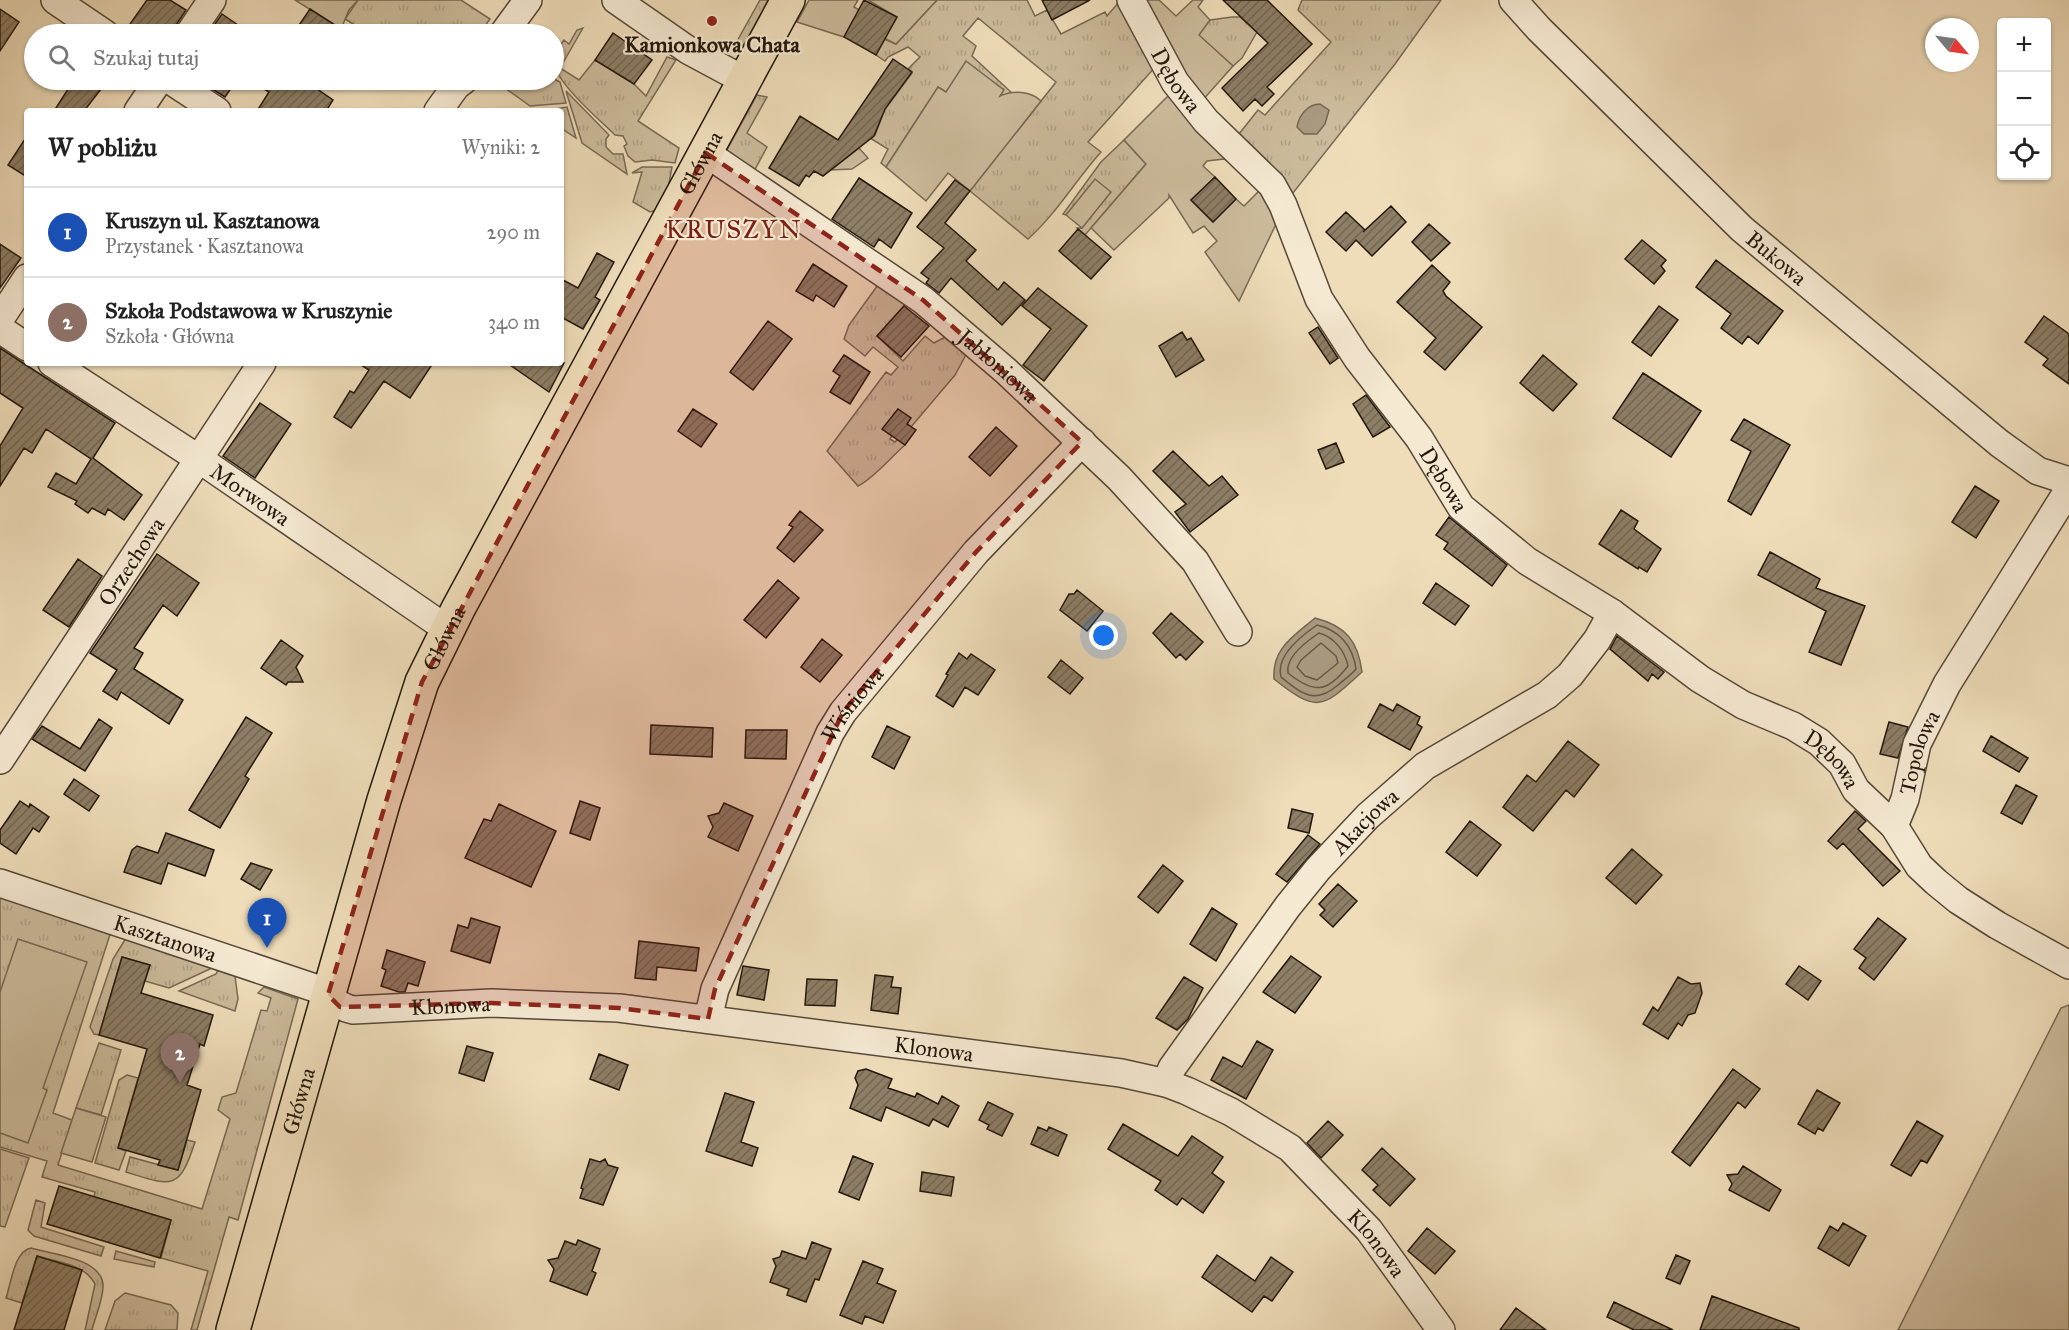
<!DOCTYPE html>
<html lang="pl">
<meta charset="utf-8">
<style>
:root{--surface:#fff;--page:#f2f2f2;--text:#222;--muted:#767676;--line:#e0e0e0;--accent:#1a73e8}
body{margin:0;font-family:"IM FELL Great Primer",serif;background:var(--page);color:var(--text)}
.controls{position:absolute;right:18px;top:18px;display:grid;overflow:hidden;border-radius:6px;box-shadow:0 2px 4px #0004}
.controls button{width:54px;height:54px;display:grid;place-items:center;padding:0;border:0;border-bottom:2px solid var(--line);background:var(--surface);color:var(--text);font:30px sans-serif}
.compass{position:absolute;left:1925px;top:18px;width:54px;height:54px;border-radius:50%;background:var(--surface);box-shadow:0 2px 4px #0004;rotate:119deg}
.you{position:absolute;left:1104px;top:636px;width:21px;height:21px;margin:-15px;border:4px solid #fff;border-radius:50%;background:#1a73e8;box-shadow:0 0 0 9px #1a73e833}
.badge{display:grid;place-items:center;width:39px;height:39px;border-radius:50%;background:var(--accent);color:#fff;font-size:20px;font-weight:700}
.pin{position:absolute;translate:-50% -50px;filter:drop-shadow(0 2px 3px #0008)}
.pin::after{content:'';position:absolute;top:32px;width:21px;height:18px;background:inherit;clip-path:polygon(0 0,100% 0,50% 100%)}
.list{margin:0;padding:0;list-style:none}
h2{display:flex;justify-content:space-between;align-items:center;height:78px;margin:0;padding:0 24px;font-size:26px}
h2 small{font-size:20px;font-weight:400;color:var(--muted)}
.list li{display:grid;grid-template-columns:39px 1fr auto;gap:18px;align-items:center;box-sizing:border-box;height:90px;padding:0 24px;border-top:2px solid var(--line)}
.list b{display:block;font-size:22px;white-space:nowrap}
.list p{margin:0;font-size:20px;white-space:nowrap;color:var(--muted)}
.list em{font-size:20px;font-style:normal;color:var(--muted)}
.icon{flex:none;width:33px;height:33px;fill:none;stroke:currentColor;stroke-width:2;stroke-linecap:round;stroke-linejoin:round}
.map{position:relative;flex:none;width:2069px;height:1330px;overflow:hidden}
.search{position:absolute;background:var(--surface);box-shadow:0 2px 4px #0004;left:24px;top:24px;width:540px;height:66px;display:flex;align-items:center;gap:15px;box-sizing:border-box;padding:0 21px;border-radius:33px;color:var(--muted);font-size:22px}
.panel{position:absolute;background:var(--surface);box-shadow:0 2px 4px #0004;left:24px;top:108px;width:540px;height:258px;border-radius:6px}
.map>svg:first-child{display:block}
.grass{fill:url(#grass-tufts);stroke:#776954;stroke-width:1.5}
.green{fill:#ccbb9c;stroke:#776954;stroke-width:1.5}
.water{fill:#a99a7f;stroke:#736651;stroke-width:1.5}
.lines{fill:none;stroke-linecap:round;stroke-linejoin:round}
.shore{stroke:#665846;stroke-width:1.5}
.building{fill:url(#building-hatch);stroke:#22170c;stroke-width:1.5}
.minor-casing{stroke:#554838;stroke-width:30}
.major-casing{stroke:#22170c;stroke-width:36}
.minor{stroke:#f5e9d2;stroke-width:27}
.major{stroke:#efddba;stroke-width:33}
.marked{fill:#8f2418;fill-opacity:0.2;stroke:#8f2418;stroke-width:4.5;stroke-dasharray:12 8;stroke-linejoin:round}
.poi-dot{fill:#8f2418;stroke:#f5e9d2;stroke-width:2}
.labels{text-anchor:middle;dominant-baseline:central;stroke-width:4.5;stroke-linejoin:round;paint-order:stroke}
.poi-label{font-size:22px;font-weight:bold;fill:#22170c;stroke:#f5e9d2}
.street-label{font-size:22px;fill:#22170c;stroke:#f5e9d2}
.quarter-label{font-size:26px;letter-spacing:1.5px;fill:#7a1f14;stroke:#f5e9d2}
</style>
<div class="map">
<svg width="2069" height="1330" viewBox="0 0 2069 1330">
<defs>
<pattern id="grass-tufts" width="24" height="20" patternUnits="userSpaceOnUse" patternTransform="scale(1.5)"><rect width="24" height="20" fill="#ccbb9c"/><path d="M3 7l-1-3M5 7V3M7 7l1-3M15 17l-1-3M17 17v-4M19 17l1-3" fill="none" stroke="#afa085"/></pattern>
<pattern id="building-hatch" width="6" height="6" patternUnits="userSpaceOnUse" patternTransform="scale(1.5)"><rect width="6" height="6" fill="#8d7e66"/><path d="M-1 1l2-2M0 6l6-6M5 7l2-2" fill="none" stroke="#736652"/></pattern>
</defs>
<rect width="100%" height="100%" fill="#efddba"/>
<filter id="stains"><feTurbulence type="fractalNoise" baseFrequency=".00333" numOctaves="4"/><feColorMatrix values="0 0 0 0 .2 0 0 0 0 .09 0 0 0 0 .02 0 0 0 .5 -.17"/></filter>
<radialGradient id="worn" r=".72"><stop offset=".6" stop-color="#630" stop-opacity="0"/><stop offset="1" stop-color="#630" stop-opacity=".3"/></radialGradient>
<path class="grass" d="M358,0H461L490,19L479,34H369L345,19Z
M760,0H768C760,17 751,47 731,52Z
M937,0H1027L1035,16L1047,10L1061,34L1105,12L1107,16L1120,1L1157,65L1088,142L1101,152C1075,181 1057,213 1028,239L970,191L1056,82L978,18L963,36L976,46L972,56L1012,93L999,96L1003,89L946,92L938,87L886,167L881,163L888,149L870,138L875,135L885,109L912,73L908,69L920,57L908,47L888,57L885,61L876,55L884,39L896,44Z
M1302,0H1441L1395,64L1293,193L1235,139L1258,110L1265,115L1331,42L1298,10Z
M1232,17H1240L1257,32L1242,58L1233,66L1198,35L1210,20Z
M583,28L560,68L579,80L595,60L634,84L646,96L667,57L676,60L638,121L679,148L675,163L652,160L635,162L628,156L624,146L627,144L623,136L615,135C599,119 548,77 554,56C555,51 561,45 564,40L569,44L577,30Z
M554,79L560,82L566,103L530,106L498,83L502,80Z
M566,91L609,135L606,139V147L613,154H623L627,174L582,143Z
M757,95L767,97L747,133L767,147L752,175L723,157Z
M567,107L576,138L561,128V111H541Z
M1124,140L1146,164L1085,235L1077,228H1082L1110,192L1095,180L1066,215L1063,214L1101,162Z
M859,148L868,158L852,169L831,170Z
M642,167H672L668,189L656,210L650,212L633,202L642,172L632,173Z
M880,282L910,299L877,336L903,361L925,336L934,343L945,337L953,339L968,351L955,375L911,427L907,423L910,418L898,409L883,429L892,436L890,439L895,442L898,439L905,445C892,456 873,479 858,486L827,451L886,372L891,375L898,367L873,347L865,356L844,339L849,325Z
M0,883L114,922L53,1113L72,1120L58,1165L202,1209L230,1119L218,1110L222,1097L236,1093L261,1010L267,1011L271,998L258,993L264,987L298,999L238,1220L229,1217L197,1330H191L208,1271L161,1258L171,1220L94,1197L95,1192L42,1177L47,1161L0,1147Z
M126,938L212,968L169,988L145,981L150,965L122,957L99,1035L94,1034L90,1027L113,959Z
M218,970L235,976L238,999L235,1011L179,991L216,974Z
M99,1043L121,1050L101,1115L76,1108Z
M127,1075L138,1078L118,1148L126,1151L119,1170L95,1163L119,1080Z
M187,1140L195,1142C179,1192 171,1186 126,1172L130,1157L178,1170Z
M0,1149L29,1158L5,1227L0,1226Z
M36,1200L45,1203L41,1227L104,1247L101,1256L34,1236L28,1230Z
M31,1248C51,1254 100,1258 103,1284C104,1298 95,1317 92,1330H85L86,1326L95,1284C85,1264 57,1262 37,1256L22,1303L6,1298C11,1284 14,1251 31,1248Z
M116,1251L155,1262L154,1267L114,1259Z
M125,1293L171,1305L178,1313L177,1330H105L115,1301Z"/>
<path class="green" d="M295,0H358L349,10L341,29Z
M809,0H858L854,7L890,29L897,17L868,0H937L896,44L852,22L844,37L797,22Z
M1147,0H1159L1176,16L1193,0H1203L1198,7L1210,20L1199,35L1233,66L1201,102L1146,2Z
M966,61L1004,90L1000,96C1013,90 1031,91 1041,101L970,191L948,173L926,201L886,167L938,87L946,92Z
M1168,96L1238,166L1224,159L1207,161L1203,166L1215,177L1191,200L1213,222L1236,199L1244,206L1260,190L1278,220L1239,301L1205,252L1217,241L1204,226L1193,233L1169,195V198L1114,250L1091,228L1146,164L1124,140Z
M1095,179L1111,192L1082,228L1066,215Z
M18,939L87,962L43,1088L47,1090L28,1143L0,1133V992Z
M2069,1005V1330H1898L2061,1008Z
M76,1108L106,1117L92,1162L61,1153Z"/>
<path class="water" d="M1320,104L1329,110L1325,124L1317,134H1304L1297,127C1299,115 1308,104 1320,104Z
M1315,618C1346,626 1358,641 1362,672C1323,707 1319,715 1274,679C1272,648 1293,637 1315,618Z"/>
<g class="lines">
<path class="shore" d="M1317,625C1339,630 1353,646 1356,669C1351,675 1344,680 1338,685C1315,705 1302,694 1281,677C1275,656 1301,636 1317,625Z
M1319,633C1334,637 1345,651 1348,666C1327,693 1314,694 1288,673C1285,657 1307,641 1319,633Z
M1321,643L1336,656L1338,663L1317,680L1305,676L1297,667L1301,660Z"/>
</g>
<path class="building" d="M147,0H170L186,10L176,25L174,34H123Z
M864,0L897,17L876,55L844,37Z
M1042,0H1090L1052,20Z
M1223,0H1267L1312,44L1267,87L1274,94L1262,106L1255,99L1243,111L1222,88L1268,43Z
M0,9L19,22L0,51Z
M310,9L349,34H293Z
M222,14L251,34H208Z
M613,33L652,60L634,84L595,60Z
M893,59L912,72L885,109L874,136L823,176L814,171L809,177L806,175L799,186L769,168L800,116L838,140Z
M66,80H108L84,111H54L72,83Z
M198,80H237L225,97Z
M250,80H304L333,100L326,111H257L269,92Z
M27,136V177L8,165Z
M1215,177L1236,199L1213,222L1191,200Z
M859,178L912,213L891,248L879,239L874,247L832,219Z
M955,180L970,191L945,223L976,250L966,261L998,290L1004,282L1025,300L1002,325L951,278L939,293L926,283L929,279L921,273L944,248L917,227Z
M1391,206L1406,222L1372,256L1356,240L1346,251L1326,232L1346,212L1365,230L1363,232Z
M1429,224L1450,243L1431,261L1412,242Z
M1078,229L1111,257L1091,279L1059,251Z
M1642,240L1666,260L1661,266L1665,271L1654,284L1625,259Z
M0,244L21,258L0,288Z
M597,253L614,262L595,297L600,300L583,329L561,317V279L578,288Z
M1716,260L1783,311L1758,344L1748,336L1742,344L1721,328L1731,314L1696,287Z
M813,264L847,286L834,307L816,295L813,301L796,291Z
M1432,265L1450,282L1443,291L1446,296L1482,327L1445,370L1424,352L1436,338L1397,302Z
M1038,288L1087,326L1044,381L1023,365L1051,329L1022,306Z
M904,306L929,326L901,357L877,336Z
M1659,306L1678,320L1651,356L1632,342Z
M2044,316L2069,334V384L2043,365L2048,359L2025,342Z
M768,321L792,339L753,390L730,372Z
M1318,327L1338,358L1330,364L1309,333Z
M1182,332L1187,340L1191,338L1204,360L1176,377L1159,346Z
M0,348L115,423L93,458L142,495L124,520L108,509L105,515L92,508L88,513L75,504L77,501L48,487L56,473L76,484L91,459L46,429L32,453L24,448L0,486V446L23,408L0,393Z
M844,355L870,372L850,404L830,392L840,376L833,371Z
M1543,355L1577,384L1553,411L1520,383Z
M358,363H433L410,398L384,381L351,428L334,417L350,391L354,393L369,370Z
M507,363H564L549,392Z
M1643,373L1701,411L1671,457L1613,418Z
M1366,395L1390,427L1373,437L1353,404Z
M260,403L291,424L255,478L223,456Z
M693,409L717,424L701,447L678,431Z
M898,409L911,418L907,424L916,430L905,445L882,429Z
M1744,419L1790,445L1751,515L1728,501L1751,451L1731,440Z
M996,427L1017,446L990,476L969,457Z
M1336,443L1344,462L1326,469L1318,450Z
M1173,451L1209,486L1222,476L1238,495L1190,532L1175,512L1186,504L1153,471Z
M1975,486L1999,501L1976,538L1952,522Z
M1621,510L1638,521L1634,529L1661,549L1647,572L1639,567L1638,569L1599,544Z
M800,511L823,530L794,562L777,548L793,527L789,525Z
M1449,517L1507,565L1492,586L1444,549L1448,543L1436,535Z
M1770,552L1820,579L1816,588L1865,606L1841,665L1809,652L1826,611L1758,575Z
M157,554L199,583L177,616L163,605L134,648L143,653L134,669L183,700L169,724L121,692L117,700L103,691L117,670L90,653Z
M78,559L102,576L69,627L43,610Z
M778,580L799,598L766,638L744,620Z
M1436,583L1469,606L1455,625L1423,603Z
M1077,590L1103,611L1087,631L1060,610L1069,594H1074Z
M1171,613L1203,642L1186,660L1180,654L1176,658L1153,633Z
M1617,636L1664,672L1658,679L1652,674L1648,681L1610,649Z
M822,639L842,655L820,682L801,667Z
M281,640L303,656L296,667L303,682H288L286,685L261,668Z
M959,653L967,659L971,654L995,670L978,695L965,687L953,707L936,696L948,675L946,674Z
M1061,660L1083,678L1070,694L1048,677Z
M1380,704L1393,711L1397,704L1420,717L1417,724L1422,727L1410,750L1368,727Z
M246,717L272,733L245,776L249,779L220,828L189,810Z
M99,719L112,728L85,771L32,739L42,726L80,749Z
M1889,722L1908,727L1898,758L1880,754Z
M651,725L713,728L712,757L650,754Z
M887,726L910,737L894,769L872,757Z
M746,730H787L786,759L745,758Z
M1991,736L2028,758L2019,772L1983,751Z
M1568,741L1599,765L1574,797L1566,790L1533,831L1503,807L1527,775L1536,782Z
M74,779L99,796L89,811L64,794Z
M2016,785L2037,796L2022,824L2001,813Z
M20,801L29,807L30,804L49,817L39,832L33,828L16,854L0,843V830Z
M580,801L600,808L590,840L570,833Z
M724,803L753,816L738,851L708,837L713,827L708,816L719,813Z
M499,804L556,831L531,887L465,858L484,819L491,821Z
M1292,809L1313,814L1309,833L1288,828Z
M1855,811L1866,821L1858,829L1900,871L1883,886L1843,843L1837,849L1828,841Z
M1470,821L1501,845L1477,876L1446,852Z
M166,833L214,850L205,876L168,863L161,884L124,872L132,850L137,846L158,853Z
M1308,835L1320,844L1287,882L1276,874Z
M1632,849L1662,875L1636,904L1606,878Z
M251,863L272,870L260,890L241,879Z
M1163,865L1183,881L1158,913L1138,897Z
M1338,884L1357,901L1333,927L1320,915L1325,910L1319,904Z
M1212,908L1237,924L1216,961L1190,944Z
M471,918L500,927L490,963L451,951L458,925L468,928Z
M1878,918L1906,939L1874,980L1859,968L1866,958L1854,949Z
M639,941L699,948L696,971L657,967L656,980L635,978Z
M387,950L425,962L418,986L408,983L405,992H399L381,986L386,970L382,968Z
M1291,956L1321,977L1295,1013L1263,992Z
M122,957L150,965L141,993L213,1015L204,1046L200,1044L187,1085L201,1090L178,1170L158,1165L160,1160L118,1148L147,1049L99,1035Z
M743,966L769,970L764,1000L737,995Z
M1799,966L1821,981L1808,1000L1786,984Z
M875,975L893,977L891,987L901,988L898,1014L871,1010Z
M1184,977L1203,988L1188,1019L1177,1030L1156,1018Z
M1678,977L1691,984L1700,983L1702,993L1695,1013L1688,1015L1682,1026L1678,1023L1668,1039L1643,1024L1653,1007L1658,1011Z
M807,979L837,980L835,1006L805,1005Z
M1257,1041L1273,1050L1246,1099L1211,1080L1223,1057L1242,1067Z
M467,1046L493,1053L484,1081L459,1073Z
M599,1054L628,1065L619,1090L590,1079Z
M866,1069L892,1079L888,1088L915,1097L917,1093L938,1104L942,1096L959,1106L948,1127L933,1119L929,1126L886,1107L881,1121L850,1108L858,1085L855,1078L858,1071Z
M1733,1069L1760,1089L1745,1108L1738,1102L1690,1166L1672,1152Z
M1817,1090L1840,1103L1823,1131L1818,1128L1815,1134L1798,1124Z
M725,1093L754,1102L741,1142L758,1148L752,1166L706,1151Z
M988,1102L1013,1114L1002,1136L987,1129L989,1125L979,1120Z
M1328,1121L1343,1135L1321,1158L1307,1143Z
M1917,1121L1943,1136L1927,1163L1921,1160L1911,1176L1891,1165Z
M1123,1124L1178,1156L1192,1136L1223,1157L1212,1173L1224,1182L1203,1213L1182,1198L1177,1205L1155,1190L1161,1181L1108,1149Z
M1038,1127L1047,1131L1049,1127L1067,1135L1058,1156L1031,1144Z
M1382,1148L1415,1179L1390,1206L1373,1190L1378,1185L1362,1170Z
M853,1156L873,1164L859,1200L839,1192Z
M590,1159L600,1162L605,1159L608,1165L618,1168L603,1205L580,1198L583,1189L581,1188Z
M1743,1166L1781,1190L1769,1211L1729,1190L1732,1184L1727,1175L1738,1174Z
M922,1172L954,1177L951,1196L920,1191Z
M59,1186L171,1220L160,1258L47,1224Z
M1843,1223L1866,1236L1849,1266L1818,1248L1830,1226L1838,1231Z
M1427,1228L1455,1251L1435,1274L1408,1251Z
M578,1240L600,1249L592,1271L596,1273L587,1295L550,1281L554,1269L548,1260L558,1258L565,1241L576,1245Z
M812,1242L831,1249L819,1280L815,1279L806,1302L787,1295L789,1289L770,1282L776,1266L773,1259L780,1257L782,1251L806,1259Z
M1217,1255L1255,1281L1271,1257L1293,1272L1272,1301L1264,1296L1252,1312L1202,1277Z
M1676,1255L1690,1261L1680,1284L1666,1278Z
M37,1256L82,1270L64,1330H14Z
M863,1261L883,1269L877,1283L896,1291L883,1323L865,1316L862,1324L840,1315Z
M1712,1296L1799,1328V1330H1700Z
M1614,1302L1673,1330H1634L1607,1317Z
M1516,1308L1546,1330H1500Z"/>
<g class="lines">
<defs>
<g id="minor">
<path d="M55,0L105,34"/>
<path d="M616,0L688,50L744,80"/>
<path id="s1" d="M1131,0L1175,82L1206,121L1272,185L1283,205L1319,299L1357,358L1419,438L1461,507L1527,561L1612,613L1700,679L1743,705L1793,726L1819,742L1842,764L1856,790L1894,826L1919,866L1936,882L1958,900L1997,925L2069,965"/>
<path id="s2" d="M1513,0L1539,29L1742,229L1999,443L2038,471L2069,481"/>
<path d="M189,34L212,0"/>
<path d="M503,34L528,0"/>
<path d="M170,80L217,111"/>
<path d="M138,111L159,80"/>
<path d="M438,111L456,86L464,80"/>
<path id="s3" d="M706,153L923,300L1006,371L1119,478L1195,561L1238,632"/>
<path d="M0,319L27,278"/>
<path d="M0,329L27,347"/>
<path id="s4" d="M52,363L199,459L447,629"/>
<path id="s5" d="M0,760L262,363"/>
<path id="s6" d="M1894,826L1905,799L1917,744L1947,684L2069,489"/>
<path id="s7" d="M0,883L315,988C329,996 337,1007 353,1010L491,1003L619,1008L1121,1073L1166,1083L1187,1091L1231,1112L1290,1148L1369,1230L1441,1330"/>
<path id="s8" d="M708,1019L715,989L830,733L843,712L976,552L1082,442"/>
<path id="s9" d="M1166,1083L1172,1068L1288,906L1318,869L1368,816L1425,766L1547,695L1570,675L1597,640L1612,613"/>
</g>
<g id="major">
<path id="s10" d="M233,1330L384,800L422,682L458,609L788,0"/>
</g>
</defs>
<use href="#minor" class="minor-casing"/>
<use href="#major" class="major-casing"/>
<use href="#minor" class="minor"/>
<use href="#major" class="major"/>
</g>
<path class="marked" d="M706,153L923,300L1082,442L976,552L843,712L715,989L708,1019L619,1008L491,1003L340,1007L328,995L422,682Z"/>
<circle class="poi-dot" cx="712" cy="21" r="6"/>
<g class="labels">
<g class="poi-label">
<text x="712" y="44">Kamionkowa Chata</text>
</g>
<g class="street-label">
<text stroke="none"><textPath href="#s1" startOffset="92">Dębowa</textPath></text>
<text stroke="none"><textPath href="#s10" startOffset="1264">Główna</textPath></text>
<text stroke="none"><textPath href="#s2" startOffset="369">Bukowa</textPath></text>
<text stroke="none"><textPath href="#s3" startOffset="362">Jabłoniowa</textPath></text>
<text stroke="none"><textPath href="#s1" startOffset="578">Dębowa</textPath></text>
<text stroke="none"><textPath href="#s4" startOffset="238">Morwowa</textPath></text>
<text stroke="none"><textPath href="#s5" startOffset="238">Orzechowa</textPath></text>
<text stroke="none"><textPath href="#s10" startOffset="724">Główna</textPath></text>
<text stroke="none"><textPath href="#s8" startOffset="348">Wiśniowa</textPath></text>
<text stroke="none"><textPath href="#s6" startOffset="78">Topolowa</textPath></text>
<text stroke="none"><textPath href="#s1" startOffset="1062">Dębowa</textPath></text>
<text stroke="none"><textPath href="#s9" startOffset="330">Akacjowa</textPath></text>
<text stroke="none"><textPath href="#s7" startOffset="174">Kasztanowa</textPath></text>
<text stroke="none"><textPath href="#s7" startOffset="474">Klonowa</textPath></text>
<text stroke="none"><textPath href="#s7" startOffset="960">Klonowa</textPath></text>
<text stroke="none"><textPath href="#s10" startOffset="238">Główna</textPath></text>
<text stroke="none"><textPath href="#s7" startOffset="1464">Klonowa</textPath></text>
</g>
<g class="quarter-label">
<text x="734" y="229">KRUSZYN</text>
</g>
</g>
<rect width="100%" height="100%" filter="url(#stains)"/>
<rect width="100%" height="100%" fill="url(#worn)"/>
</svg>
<div class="controls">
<button>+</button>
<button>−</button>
<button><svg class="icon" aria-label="locate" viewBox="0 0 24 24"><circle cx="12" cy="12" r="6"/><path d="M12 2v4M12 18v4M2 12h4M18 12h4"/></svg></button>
</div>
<svg class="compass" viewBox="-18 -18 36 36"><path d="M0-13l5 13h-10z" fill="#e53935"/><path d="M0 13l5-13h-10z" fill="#767676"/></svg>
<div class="you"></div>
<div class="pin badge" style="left:267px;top:948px;background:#1a4fb4">1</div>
<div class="pin badge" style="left:180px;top:1083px;background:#8d6e63">2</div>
<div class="search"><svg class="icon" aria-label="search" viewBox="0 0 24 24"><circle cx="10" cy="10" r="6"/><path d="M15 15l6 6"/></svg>Szukaj tutaj</div>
<section class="panel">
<h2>W pobliżu<small>Wyniki: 2</small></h2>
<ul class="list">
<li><span class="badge" style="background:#1a4fb4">1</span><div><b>Kruszyn ul. Kasztanowa</b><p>Przystanek · Kasztanowa</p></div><em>290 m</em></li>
<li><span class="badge" style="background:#8d6e63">2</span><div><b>Szkoła Podstawowa w Kruszynie</b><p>Szkoła · Główna</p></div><em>340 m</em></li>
</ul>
</section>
</div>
